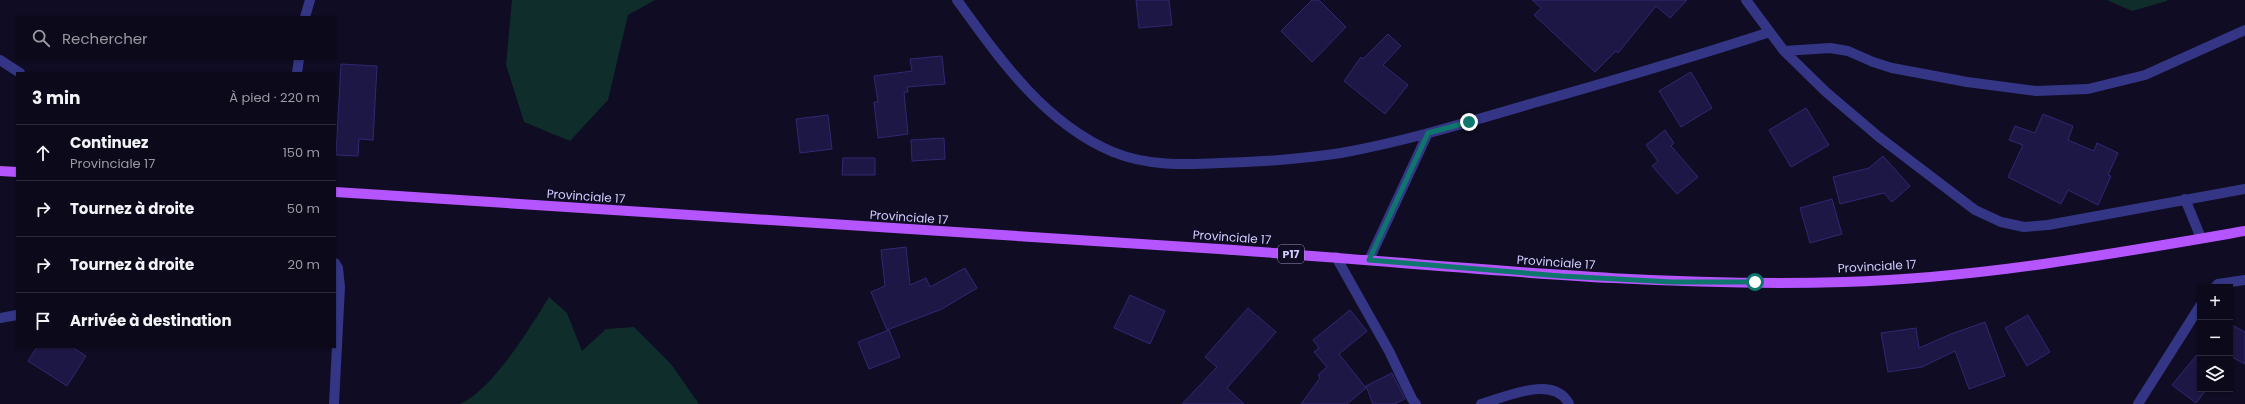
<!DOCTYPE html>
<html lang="fr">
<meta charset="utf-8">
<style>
:root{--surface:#0b091a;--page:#191727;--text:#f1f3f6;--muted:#9a9aa2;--line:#2b2a39}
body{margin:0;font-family:Poppins,sans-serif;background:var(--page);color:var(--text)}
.controls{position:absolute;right:12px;bottom:12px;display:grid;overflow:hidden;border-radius:0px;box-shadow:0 1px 3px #0004}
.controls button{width:36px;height:36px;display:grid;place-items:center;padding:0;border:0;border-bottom:1px solid var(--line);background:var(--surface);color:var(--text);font:20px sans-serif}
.stop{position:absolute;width:12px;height:12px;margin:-9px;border:3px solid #0f766e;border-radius:50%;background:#fff}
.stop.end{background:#0f766e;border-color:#fff;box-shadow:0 1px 4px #0008}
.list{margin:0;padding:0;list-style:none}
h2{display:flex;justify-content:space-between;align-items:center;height:52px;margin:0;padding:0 16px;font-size:17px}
h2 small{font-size:13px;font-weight:400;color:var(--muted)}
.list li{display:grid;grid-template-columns:26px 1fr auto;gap:12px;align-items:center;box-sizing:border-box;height:56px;padding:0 16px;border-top:1px solid var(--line)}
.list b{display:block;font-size:15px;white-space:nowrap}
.list p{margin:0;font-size:13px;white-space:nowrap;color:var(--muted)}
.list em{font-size:13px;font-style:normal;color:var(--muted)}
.icon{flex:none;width:22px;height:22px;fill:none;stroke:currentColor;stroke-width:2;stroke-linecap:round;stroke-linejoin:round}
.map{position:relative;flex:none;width:2245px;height:404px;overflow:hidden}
.search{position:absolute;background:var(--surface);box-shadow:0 1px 3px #0004;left:16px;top:16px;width:320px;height:44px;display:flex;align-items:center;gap:10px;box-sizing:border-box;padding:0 14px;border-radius:0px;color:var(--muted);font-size:15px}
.panel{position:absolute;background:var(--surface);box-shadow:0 1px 3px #0004;left:16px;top:72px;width:320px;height:276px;border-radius:0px}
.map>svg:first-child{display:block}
.green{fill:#0f2d2a}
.building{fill:#1d1745;stroke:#312873}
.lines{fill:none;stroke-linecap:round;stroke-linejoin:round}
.minor{stroke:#343685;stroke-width:10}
.major{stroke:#b455ff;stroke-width:10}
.route{stroke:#0f766e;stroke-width:5}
.labels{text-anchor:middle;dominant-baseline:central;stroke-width:3.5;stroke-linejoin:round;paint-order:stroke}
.shield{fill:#0f0c23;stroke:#9794bd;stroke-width:1}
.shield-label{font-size:11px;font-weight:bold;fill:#d1ceff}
.street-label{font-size:12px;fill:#d1ceff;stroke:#0f0c23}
</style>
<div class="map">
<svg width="2245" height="404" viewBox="0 0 2245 404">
<rect width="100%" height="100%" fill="#0f0c23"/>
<path class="green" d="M512,0H655L628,15L608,100L570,141L524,122L506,65Z
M2107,0H2167V1L2132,11Z
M549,297L567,313L582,351L606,329L634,327L671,364L699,404H460C493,389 530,328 549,297Z"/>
<path class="building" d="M1136,0H1169L1172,25L1139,28Z
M1312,0H1319L1346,27L1312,62L1281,31Z
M1532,0H1687L1670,18L1656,6L1618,53L1616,51L1595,72L1534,15L1541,8Z
M1388,34L1401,46L1383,65L1408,85L1385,114L1344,81L1361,57L1363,59Z
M942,56L945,84L907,87L908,92H904L908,134L878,138L874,102H878L874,76L912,71L910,59Z
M341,64L377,66L373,140L359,139L358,156L336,155Z
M1691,72L1712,108L1681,127L1659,91Z
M1806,108L1829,145L1791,167L1769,130Z
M2043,114L2073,126L2068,140L2094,151L2097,143L2118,153L2108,175L2111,176L2098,205L2068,190L2061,204L2008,177L2023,145L2009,140L2015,126L2035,133Z
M828,115L832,149L800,153L796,119Z
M1665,130L1674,143L1671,146L1698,177L1677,194L1652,166L1658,161L1646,145Z
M944,138L945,159L912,161L911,140Z
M1883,156L1910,186L1892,202L1884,193L1840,204L1833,177L1869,168Z
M843,158H875V175H842Z
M1832,199L1842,234L1810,243L1800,208Z
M906,247L910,285L926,278L930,287L965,268L977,288L942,309L887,330L871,292L885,286L881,250Z
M1130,295L1165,311L1150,344L1114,328Z
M1248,308L1276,332L1227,388L1244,404H1182L1217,367L1205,357Z
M1350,310L1367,331L1339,354L1366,388L1347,404H1301L1320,378L1318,375L1327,367L1314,352L1319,348L1313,340Z
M2028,315L2050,352L2027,366L2005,328Z
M1985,322L2005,376L1969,389L1955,351L1922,367L1888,372L1881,333L1916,328L1919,348L1951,334Z
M2230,324L2245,332V364L2230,356Z
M889,330L900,357L869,369L858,342Z
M37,347H72L86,356L67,386L28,361Z
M2200,351V389L2206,390L2196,403L2172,385Z
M1392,373L1405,399L1394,404H1373L1366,386Z"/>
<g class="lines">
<path class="minor" d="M957,0C999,58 1044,123 1113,152C1147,166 1184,165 1220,163C1260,162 1301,159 1341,153C1407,141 1472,121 1537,102C1615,80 1693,57 1770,32
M1746,0L1784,51L1826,92L1879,137L1975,210L2001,222L2024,227L2048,225L2245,189
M305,17L310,0
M1784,51L1830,48L1848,51L1873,62L1892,68L1967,82L2036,91L2088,89L2145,75L2245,30
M0,60L20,73
M297,73L299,59
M2185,199L2201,238
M1336,257L1389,351L1412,399L1416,404
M1369,260L1428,133
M2215,287L2218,284L2245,280
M0,318L17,315
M334,404L340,287L338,268L335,263
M1481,404C1506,397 1554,374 1569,404
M2138,404L2200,306"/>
<path class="major" d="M0,171L17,172
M335,192C630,211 925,231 1219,249C1428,263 1635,288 1844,282C1979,278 2112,254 2245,231"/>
</g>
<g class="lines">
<path class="route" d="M1469,122L1428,133L1369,260L1561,276L1672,282H1755"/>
</g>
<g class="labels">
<rect class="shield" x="1278" y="245" width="26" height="18" rx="3"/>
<g class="shield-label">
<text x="1291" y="254">P17</text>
</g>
<g class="street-label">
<text transform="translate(586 196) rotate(4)">Provinciale 17</text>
<text transform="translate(909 217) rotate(4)">Provinciale 17</text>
<text transform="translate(1232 237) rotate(4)">Provinciale 17</text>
<text transform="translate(1556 262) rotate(4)">Provinciale 17</text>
<text transform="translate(1877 266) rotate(-3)">Provinciale 17</text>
</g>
</g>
</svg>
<div class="controls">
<button>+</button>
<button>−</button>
<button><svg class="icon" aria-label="layers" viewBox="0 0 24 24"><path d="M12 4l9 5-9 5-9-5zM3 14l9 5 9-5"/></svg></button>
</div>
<div class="stop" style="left:1755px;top:282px"></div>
<div class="stop end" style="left:1469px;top:122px"></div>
<div class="search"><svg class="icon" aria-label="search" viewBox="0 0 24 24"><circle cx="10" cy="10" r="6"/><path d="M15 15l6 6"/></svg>Rechercher</div>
<section class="panel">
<h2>3 min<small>À pied · 220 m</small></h2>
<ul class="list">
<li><svg class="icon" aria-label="ahead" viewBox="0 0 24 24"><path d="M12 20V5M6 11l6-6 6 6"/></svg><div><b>Continuez</b><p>Provinciale 17</p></div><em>150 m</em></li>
<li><svg class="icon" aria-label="right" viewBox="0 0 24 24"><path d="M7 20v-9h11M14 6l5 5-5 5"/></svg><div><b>Tournez à droite</b></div><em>50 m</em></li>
<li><svg class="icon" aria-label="right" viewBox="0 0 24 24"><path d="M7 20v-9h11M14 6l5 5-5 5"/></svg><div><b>Tournez à droite</b></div><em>20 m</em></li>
<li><svg class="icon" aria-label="arrive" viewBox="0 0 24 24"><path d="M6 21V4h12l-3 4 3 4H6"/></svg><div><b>Arrivée à destination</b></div></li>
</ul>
</section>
</div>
